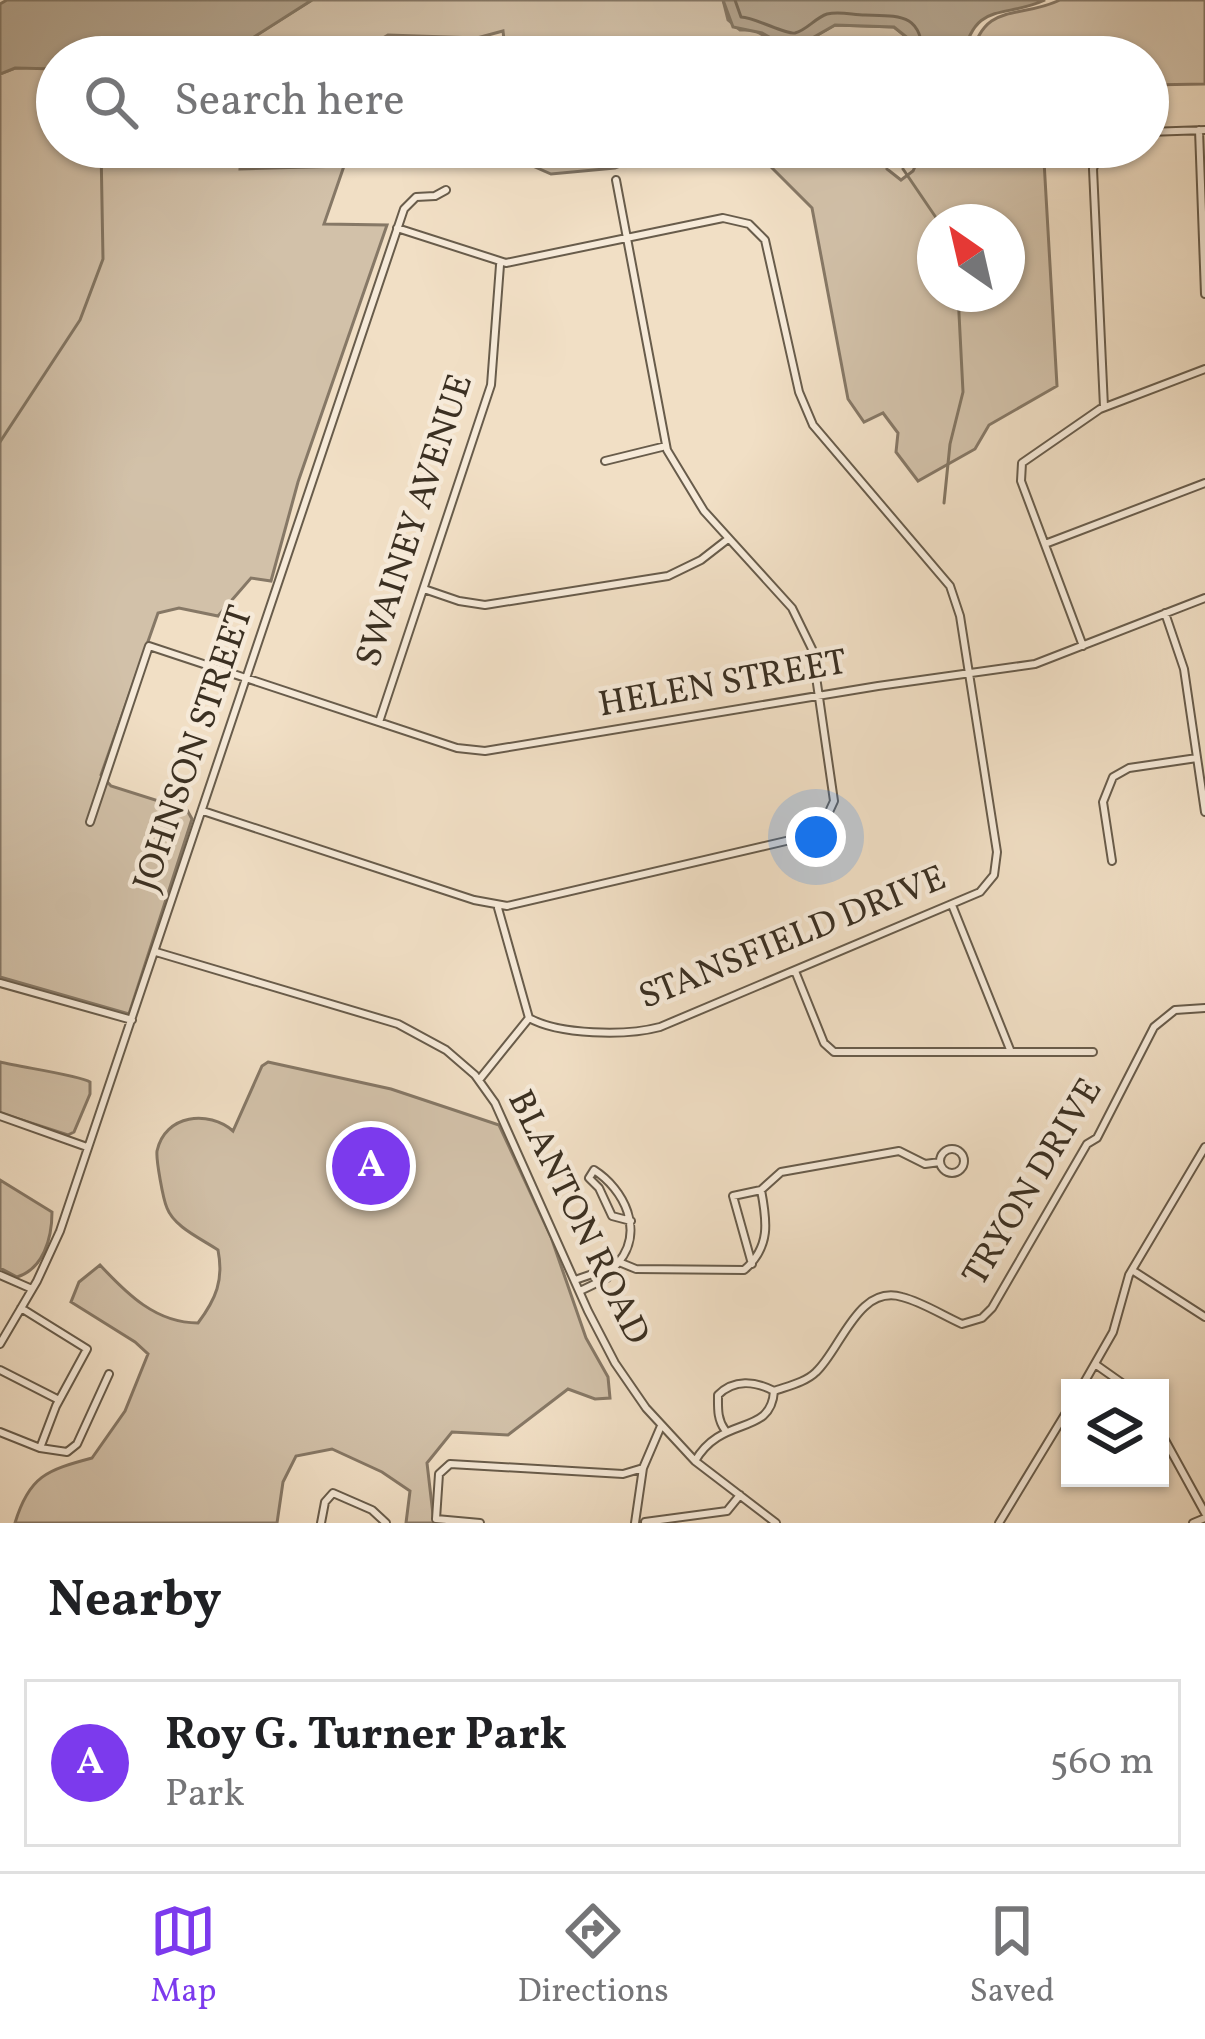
<!DOCTYPE html>
<style>
:root{--surface:#fff;--page:#f6f6f6;--text:#202124;--muted:#757577;--line:#e0e0e0;--accent:#7c3aed}
body{margin:0;font-family:Vollkorn,serif;background:var(--page);color:var(--text)}
.controls{position:absolute;right:36px;bottom:36px;display:grid;overflow:hidden;border-radius:0px;box-shadow:0 3px 9px #0004}
.controls button{width:108px;height:108px;display:grid;place-items:center;padding:0;border:0;border-bottom:3px solid var(--line);background:var(--surface);color:var(--text);font:60px sans-serif}
.compass{position:absolute;left:917px;top:204px;width:108px;height:108px;border-radius:50%;background:var(--surface);box-shadow:0 3px 9px #0004;rotate:326deg}
.you{position:absolute;left:816px;top:837px;width:42px;height:42px;margin:-30px;border:9px solid #fff;border-radius:50%;background:#1a73e8;box-shadow:0 0 0 18px #1a73e833}
.badge{display:grid;place-items:center;width:78px;height:78px;border-radius:50%;background:var(--accent);color:#fff;font-size:39px;font-weight:700}
.pin{position:absolute;translate:-50% -50%;border:6px solid #fff;box-shadow:0 3px 12px #0006}
.list{margin:0;padding:0;list-style:none}
h2{display:flex;justify-content:space-between;align-items:center;height:156px;margin:0;padding:0 48px;font-size:51px}
h2 small{font-size:39px;font-weight:400;color:var(--muted)}
.list li{display:grid;grid-template-columns:78px 1fr auto;gap:36px;align-items:center;box-sizing:border-box;height:168px;margin:0 24px 24px;padding:0 24px;border:3px solid var(--line);border-radius:0px}
.list b{display:block;font-size:45px;white-space:nowrap}
.list p{margin:0;font-size:39px;white-space:nowrap;color:var(--muted)}
.list em{font-size:39px;font-style:normal;color:var(--muted)}
.icon{flex:none;width:66px;height:66px;fill:none;stroke:currentColor;stroke-width:2;stroke-linecap:round;stroke-linejoin:round}
.map{position:relative;flex:none;width:1205px;height:1523px;overflow:hidden}
.search{position:absolute;background:var(--surface);box-shadow:0 3px 9px #0004;left:36px;right:36px;top:36px;height:132px;display:flex;align-items:center;gap:30px;box-sizing:border-box;padding:0 42px;border-radius:66px;color:var(--muted);font-size:45px}
.sheet{height:348px;background:var(--surface)}
nav{display:flex;justify-content:space-around;align-items:center;box-sizing:border-box;height:168px;border-top:3px solid var(--line);background:var(--surface);font-size:33px;color:var(--muted)}
nav a{display:grid;justify-items:center;gap:6px}
nav .on{color:var(--accent)}
.map>svg:first-child{display:block}
.green{fill:#d2c1a9;stroke:#867866;stroke-width:3;fill-rule:evenodd}
.water{fill:#b3a48e;stroke:#837663;stroke-width:3}
.lines{fill:none;stroke-linecap:round;stroke-linejoin:round}
.shore{stroke:#776a58;stroke-width:3}
.stream{stroke:#837663;stroke-width:3}
.minor-casing{stroke:#685c4b;stroke-width:10}
.minor{stroke:#f6ead9;stroke-width:6}
.labels{text-anchor:middle;dominant-baseline:central;stroke-width:9;stroke-linejoin:round;paint-order:stroke}
.street-label{font-size:36px;fill:#3b3022;stroke:#f6ead9}
</style>
<div class="map">
<svg width="1205" height="1523" viewBox="0 0 1205 1523">
<rect width="100%" height="100%" fill="#f1dfc5"/>
<filter id="stains"><feTurbulence type="fractalNoise" baseFrequency=".00167" numOctaves="4"/><feColorMatrix values="0 0 0 0 .2 0 0 0 0 .09 0 0 0 0 .02 0 0 0 .5 -.17"/></filter>
<radialGradient id="worn" r=".72"><stop offset=".6" stop-color="#630" stop-opacity="0"/><stop offset="1" stop-color="#630" stop-opacity=".3"/></radialGradient>
<path class="green" d="M312,0H723L728,20L740,30H754L775,42L812,38L835,25L894,27L909,39L911,57H506L503,31L477,38L388,35L351,57H236L250,39Z
M1060,0H1205V84L1148,85V57H971C985,0 1019,20 1060,0Z
M39,67L57,69V147H241L240,169L344,166L324,224L387,225L298,482L271,581L251,578L218,616L179,608L158,613L101,775L111,786L187,810L192,819L129,1014L0,977V74L15,68Z
M515,147H888L887,169L901,180L913,171L924,147H1062L1067,163L1044,161L1057,386L989,425L975,449L918,481L896,452L898,433L883,413L864,422L848,399L812,208L763,159L652,154L615,168L551,174L524,162ZM935,222H1007V294H935Z
M0,1062C19,1067 79,1075 90,1082V1094L74,1132L68,1135L0,1113Z
M268,1062L391,1089L499,1125L551,1237L586,1338L608,1377L610,1398L595,1399L568,1389L508,1435L452,1432L427,1463L434,1523H406L410,1491L382,1472L332,1449L296,1456L283,1482L277,1523H15C29,1476 47,1470 92,1458L125,1411L148,1354L135,1342L71,1302L79,1282L100,1265C127,1294 156,1323 198,1323C216,1299 224,1280 218,1250C202,1239 174,1227 167,1208C163,1199 156,1160 157,1151C165,1114 209,1110 233,1131L262,1066Z
M0,1180L52,1212C52,1239 43,1269 17,1277L0,1268Z"/>
<path class="water" d="M7,0H312L251,39L236,57H57V69L15,68L0,74V4Z
M723,0H1045C1004,19 975,0 963,57H911L909,39L894,27L835,25L800,45H783L762,33L733,27Z"/>
<g class="lines">
<path class="shore" d="M735,0L741,17C757,18 786,35 795,33C807,30 815,18 827,14C840,11 853,15 865,15C900,16 922,13 923,57"/>
<path class="stream" d="M903,169L939,222
M0,442L80,320L103,259L101,147
M944,503L950,444L963,392L958,294"/>
<defs>
<path id="minor" d="M1199,130L1205,294
M1148,132L1205,130
M1101,147L1093,169L1104,407
M397,228L506,263L723,218L749,224L765,240L799,392L813,425L950,586L960,616L997,852L994,875L980,892L660,1027C626,1036 559,1035 529,1018
M605,461L666,446
M1045,544L1205,483
M424,589L459,601L485,605L668,576L701,560L728,539
M1165,613L1184,669L1205,812
M1083,646L1021,481L1022,463L1100,409L1205,369
M379,722L491,385L500,265
M203,811L474,900L507,906L803,837L823,825L834,801L812,649L792,608L704,511L667,450L616,180
M90,822L149,646L457,748L485,751L878,686L1035,664L1205,598
M1112,861L1103,802L1113,777L1129,768L1197,758
M952,905L1011,1052
M156,952L398,1024L446,1050L475,1075L495,1103L588,1311L615,1363L646,1408L695,1461L776,1523
M795,971L824,1043L834,1052H1093
M0,983L132,1020
M479,1080L529,1018L498,908
M0,1116L87,1147
M940 1161a12 12 0 1 1 24 0a12 12 0 1 1-24 0Z
M761,1190L781,1172L899,1151L925,1164L940,1162
M619,1262L636,1269L744,1270C771,1247 767,1221 761,1190L733,1196L752,1264
M1132,1270L1205,1317
M0,1275L32,1289
M575,1280L610,1268
M580,1291L607,1278C609,1272 614,1268 618,1263C645,1231 624,1189 594,1170L589,1178L599,1188L612,1216L631,1221
M21,1308L87,1349L56,1406L40,1448
M0,1344L37,1281L60,1231L404,209L416,197L435,196L446,190
M1095,1364L1129,1388
M0,1370L59,1400
M1081,1388L1113,1332L1129,1275L1205,1147
M725,1430C717,1419 718,1408 718,1395C734,1379 755,1381 774,1391C788,1386 806,1382 816,1372C841,1349 858,1284 902,1297C922,1302 942,1315 962,1324L982,1318L992,1308L1087,1144L1097,1138L1154,1027L1175,1010L1205,1008
M1160,1431L1205,1513
M0,1432L40,1448L67,1452L77,1444L109,1374
M695,1461C722,1414 771,1437 774,1391
M643,1468L661,1426
M645,1522L727,1511L740,1495
M321,1523L325,1502L333,1493L372,1510L386,1523
M480,1523L436,1519L439,1474L450,1464L623,1474L643,1468L635,1523
M999,1523L1070,1406
M1193,1523L1205,1518"/>
</defs>
<use href="#minor" class="minor-casing"/>
<use href="#minor" class="minor"/>
</g>
<g class="labels">
<g class="street-label">
<text transform="translate(416 521) rotate(-72)">SWAINEY AVENUE</text>
<text transform="translate(723 685) rotate(-10)">HELEN STREET</text>
<text transform="translate(195 749) rotate(-71)">JOHNSON STREET</text>
<text transform="translate(793 939) rotate(-22)">STANSFIELD DRIVE</text>
<text transform="translate(1034 1183) rotate(-59)">TRYON DRIVE</text>
<text transform="translate(577 1218) rotate(64)">BLANTON ROAD</text>
</g>
</g>
<rect width="100%" height="100%" filter="url(#stains)"/>
<rect width="100%" height="100%" fill="url(#worn)"/>
</svg>
<div class="controls">
<button><svg class="icon" aria-label="layers" viewBox="0 0 24 24"><path d="M12 4l9 5-9 5-9-5zM3 14l9 5 9-5"/></svg></button>
</div>
<svg class="compass" viewBox="-18 -18 36 36"><path d="M0-13l5 13h-10z" fill="#e53935"/><path d="M0 13l5-13h-10z" fill="#757577"/></svg>
<div class="you"></div>
<div class="pin badge" style="left:371px;top:1166px">A</div>
<div class="search"><svg class="icon" aria-label="search" viewBox="0 0 24 24"><circle cx="10" cy="10" r="6"/><path d="M15 15l6 6"/></svg>Search here</div>
</div>
<section class="sheet">
<h2>Nearby<small></small></h2>
<ul class="list">
<li><span class="badge">A</span><div><b>Roy G. Turner Park</b><p>Park</p></div><em>560 m</em></li>
</ul>
</section>
<nav>
<a class="on"><svg class="icon" aria-label="map" viewBox="0 0 24 24"><path d="M3 6l6-2 6 2 6-2v14l-6 2-6-2-6 2zM9 4v14M15 6v14"/></svg>Map</a>
<a><svg class="icon" aria-label="directions" viewBox="0 0 24 24"><path d="M12 3l9 9-9 9-9-9zM9 14v-3h6M13 9l2 2-2 2"/></svg>Directions</a>
<a><svg class="icon" aria-label="saved" viewBox="0 0 24 24"><path d="M7 4h10v16l-5-4-5 4z"/></svg>Saved</a>
</nav>
